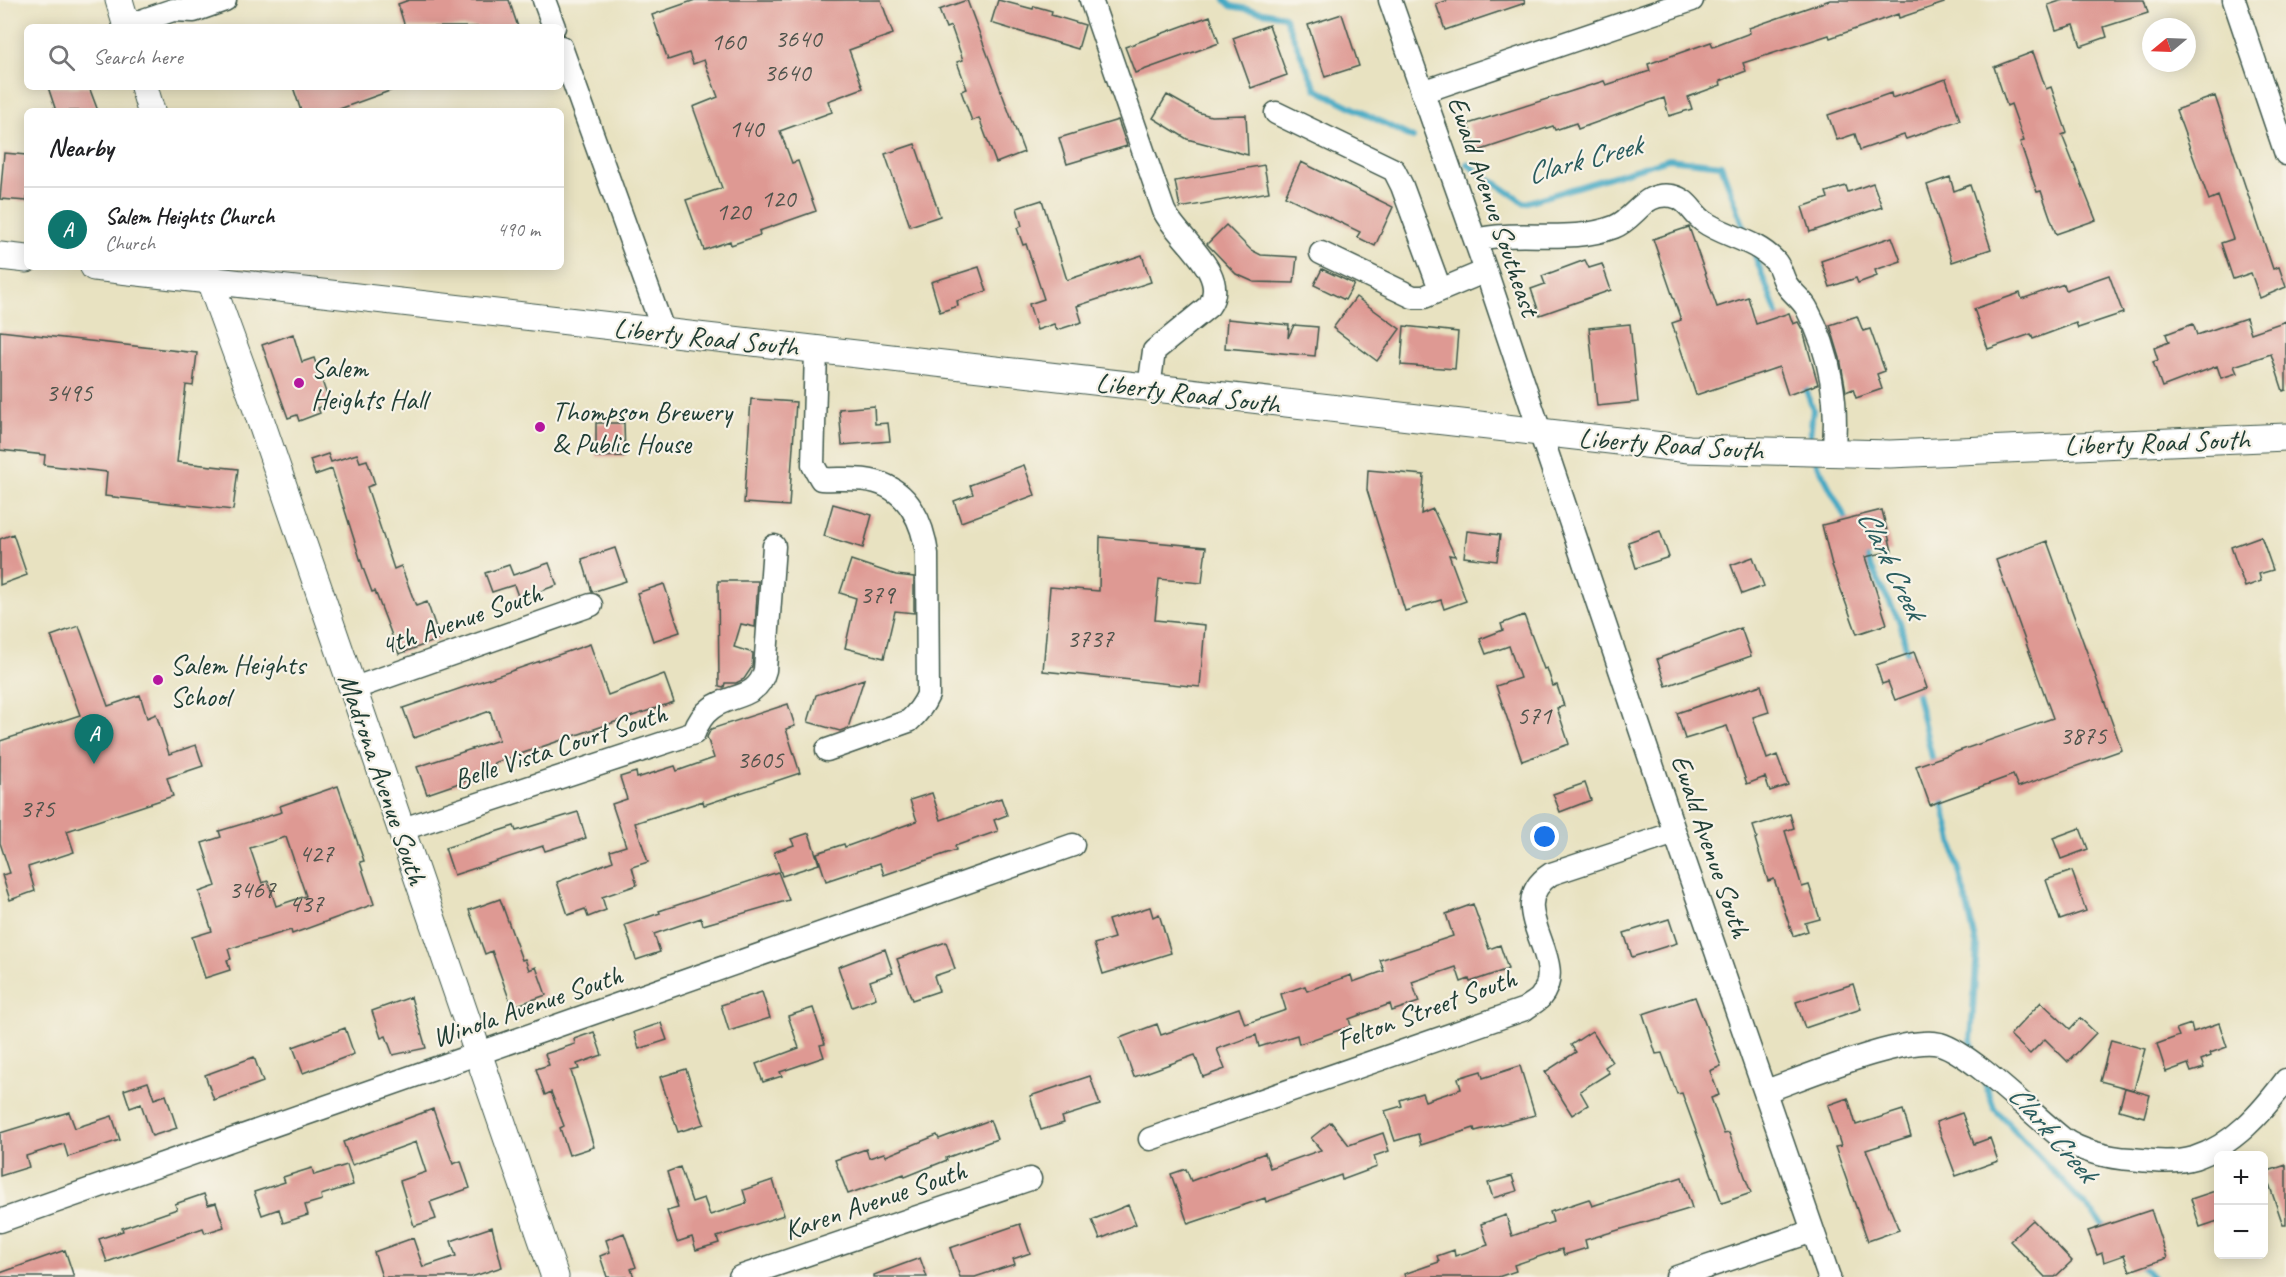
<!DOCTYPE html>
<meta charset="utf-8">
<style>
:root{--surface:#fff;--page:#f6f6f6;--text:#202124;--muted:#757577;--line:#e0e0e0;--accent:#0f766e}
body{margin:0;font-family:Caveat,sans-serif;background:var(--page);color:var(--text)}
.controls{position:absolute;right:18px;bottom:18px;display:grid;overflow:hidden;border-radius:9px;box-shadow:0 3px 15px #0003}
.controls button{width:54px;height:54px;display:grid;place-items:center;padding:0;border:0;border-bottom:2px solid var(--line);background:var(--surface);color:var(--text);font:30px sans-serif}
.compass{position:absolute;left:2142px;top:18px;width:54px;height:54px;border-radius:50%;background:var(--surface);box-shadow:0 3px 15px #0003;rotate:251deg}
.you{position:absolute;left:1545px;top:837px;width:21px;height:21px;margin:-15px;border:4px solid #fff;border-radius:50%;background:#1a73e8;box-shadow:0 0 0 9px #1a73e833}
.badge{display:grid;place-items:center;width:39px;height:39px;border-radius:50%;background:var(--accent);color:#fff;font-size:20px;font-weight:700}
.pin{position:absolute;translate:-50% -50px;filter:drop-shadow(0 2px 3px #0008)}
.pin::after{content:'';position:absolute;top:32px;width:21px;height:18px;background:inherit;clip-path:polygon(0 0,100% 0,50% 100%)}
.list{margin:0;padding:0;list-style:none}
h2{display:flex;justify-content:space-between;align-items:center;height:78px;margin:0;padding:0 24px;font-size:26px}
h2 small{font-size:20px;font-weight:400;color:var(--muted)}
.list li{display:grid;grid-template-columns:39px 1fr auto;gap:18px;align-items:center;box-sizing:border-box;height:84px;padding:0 24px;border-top:2px solid var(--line)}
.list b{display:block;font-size:22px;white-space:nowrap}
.list p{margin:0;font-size:20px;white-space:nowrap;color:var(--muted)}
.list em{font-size:20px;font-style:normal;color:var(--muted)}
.icon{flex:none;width:33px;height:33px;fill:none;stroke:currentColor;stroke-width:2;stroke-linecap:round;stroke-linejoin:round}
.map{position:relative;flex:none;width:2286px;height:1277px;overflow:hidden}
.search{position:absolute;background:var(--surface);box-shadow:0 3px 15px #0003;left:24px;top:24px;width:540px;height:66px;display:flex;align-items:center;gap:15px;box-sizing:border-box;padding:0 21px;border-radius:9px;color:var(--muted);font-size:22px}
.panel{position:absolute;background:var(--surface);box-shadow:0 3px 15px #0003;left:24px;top:108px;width:540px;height:162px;border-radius:9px}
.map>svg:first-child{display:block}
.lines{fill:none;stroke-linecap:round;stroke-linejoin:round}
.stream{stroke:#43a8c3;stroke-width:6}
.building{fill:#de9993;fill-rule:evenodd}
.minor-casing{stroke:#3d5649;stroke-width:25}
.major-casing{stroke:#3d5649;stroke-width:29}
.minor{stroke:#fff;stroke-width:22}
.major{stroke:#fff;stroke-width:27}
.poi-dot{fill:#b5179e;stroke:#f7f3e8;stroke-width:2}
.labels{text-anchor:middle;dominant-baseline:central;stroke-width:4.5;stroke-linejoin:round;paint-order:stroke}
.number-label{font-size:26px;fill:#4f544c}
.street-label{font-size:28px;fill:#1f3d34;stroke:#f7f3e8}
.poi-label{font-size:28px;fill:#1f3d34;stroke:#f7f3e8;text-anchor:start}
.water-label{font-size:30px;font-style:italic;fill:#2a5d5f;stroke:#f7f3e8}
</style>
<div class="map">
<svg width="2286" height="1277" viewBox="0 0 2286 1277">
<rect width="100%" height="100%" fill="#f7f3e8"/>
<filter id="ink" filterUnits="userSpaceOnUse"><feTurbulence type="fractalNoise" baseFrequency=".0167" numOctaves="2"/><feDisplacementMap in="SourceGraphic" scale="12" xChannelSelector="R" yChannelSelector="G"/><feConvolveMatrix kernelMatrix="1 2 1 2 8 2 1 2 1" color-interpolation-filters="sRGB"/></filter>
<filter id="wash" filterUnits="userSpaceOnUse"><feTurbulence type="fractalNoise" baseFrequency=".008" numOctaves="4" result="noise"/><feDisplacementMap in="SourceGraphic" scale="24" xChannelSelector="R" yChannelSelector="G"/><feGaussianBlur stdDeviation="1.35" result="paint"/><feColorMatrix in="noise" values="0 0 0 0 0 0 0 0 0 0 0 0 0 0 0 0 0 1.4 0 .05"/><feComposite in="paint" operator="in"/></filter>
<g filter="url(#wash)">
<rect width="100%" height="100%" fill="#e8e2c1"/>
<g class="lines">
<path class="stream" d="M1225,0L1231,6L1284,16L1316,89L1413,138
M1467,164L1525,203L1669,159L1721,165L1747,235
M1755,256L1780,322
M1803,382L1813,409L1809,445
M1815,459L1849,525
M1862,550L1900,622L1909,661
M1915,686L1934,766
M1941,794L1977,948L1971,1041L1976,1057
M1984,1081L1994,1108L2109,1231
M2138,1262L2152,1277"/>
</g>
<g id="blocks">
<path class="building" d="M409,0H509L518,27H405L398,4Z
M695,0H881L893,34L849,50L863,88L828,101L832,112L780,131L792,163L798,161L816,211L759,231L760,235L731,245L730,241L704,250L686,200L722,188L693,107L718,97L704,60L693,64L689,53L668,60L652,15Z
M967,0L1024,152L996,163L979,118L972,121L961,91L967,89L957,62L963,60L951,26L946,28L939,10Z
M998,0L1033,9L1034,6L1052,11L1051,15L1085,25L1078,49L991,23Z
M1449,0H1524L1525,3L1445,30L1436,4Z
M1830,0H1943L1944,3L1899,18L1898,14L1830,38L1829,35L1743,63L1746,71L1720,81L1721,85L1688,97L1692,109L1669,116L1664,98L1578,129L1576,123L1555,130L1553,126L1478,151L1468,124L1604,81L1606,85L1650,71L1648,64L1711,42L1713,47L1750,33L1749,28Z
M2063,0H2144L2148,13L2104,27L2107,37L2081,46L2074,25L2056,30L2048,5Z
M1342,14L1359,66L1325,77L1308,25Z
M1210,16L1219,43L1135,73L1125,47Z
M1269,25L1287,75L1251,88L1233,38Z
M2033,52L2046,89L2051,87L2067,133L2062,135L2096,220L2056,234L2041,191L2037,192L2020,142L2024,141L2011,104L2007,106L1994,67Z
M1946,79L1960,120L1906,139L1904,135L1860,150L1855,134L1837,140L1828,115L1891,93L1892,98Z
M48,87H89L98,111H56Z
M293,87H394L395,89L334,111H301Z
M1167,95L1197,112L1211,116L1246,115L1248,155L1187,139L1153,118Z
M2215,96L2273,269L2279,267L2286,287L2260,298L2251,273L2233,279L2221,243L2233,239L2218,196L2209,200L2176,110Z
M1118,120L1127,146L1067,164L1059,138Z
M915,144L940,216L910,226L885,154Z
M4,153L27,155V201L0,199Z
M1301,162L1393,207L1375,246L1357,237L1360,232L1285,196Z
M1264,165L1269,192L1180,208L1175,181Z
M1950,177L1954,191L1970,185L1991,249L1952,262L1927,185Z
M1873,183L1882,207L1810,232L1802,207L1828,198L1826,192L1846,186L1848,192Z
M1042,200L1067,280L1142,255L1151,282L1077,306L1082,322L1057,330L1054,324L1037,330L1029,304L1044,299L1026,244L1023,245L1017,228L1022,226L1017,208Z
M1226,225L1251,250L1261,255L1297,257L1294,283L1254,282L1236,274L1207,244Z
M1689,227L1717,307L1748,297L1756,324L1789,313L1793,324L1798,322L1803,331L1818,384L1788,395L1779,367L1696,395L1672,323L1681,320L1653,239Z
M1892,237L1901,261L1875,270L1877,276L1858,283L1856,278L1830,287L1821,261Z
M1585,260L1589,268L1602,264L1611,290L1540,315L1531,289L1545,284L1542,276Z
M979,267L987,291L957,301L958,306L940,312L931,282Z
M1322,269L1354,284L1345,300L1314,285Z
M2109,275L2123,313L2078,328L2076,323L2033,339L2031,334L1988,349L1974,309L2020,293L2022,299L2064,284L2066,290Z
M1356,297L1400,329L1377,361L1333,328Z
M1857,316L1863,331L1870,329L1885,371L1877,374L1882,389L1856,398L1853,389L1846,392L1840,358L1830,325Z
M2246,318L2251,333L2286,321V390L2283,391L2271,354L2234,366L2237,373L2221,378L2217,366L2162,387L2153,362L2158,360L2154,348L2169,342L2166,334L2193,324L2197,335Z
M1227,319L1289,325L1288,338L1294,325L1318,327L1315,356L1225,348Z
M1630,324L1638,402L1597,406L1589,328Z
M1404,326L1458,332L1455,369L1401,365Z
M0,331L197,353L193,386L186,385L177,462L238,469L233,510L105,496L107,472L44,465L45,455L0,450Z
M293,334L302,362L314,358L330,404L318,408L320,413L299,421L297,415L288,418L262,345Z
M751,399L796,402L789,506L744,503Z
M874,406L875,424L888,423L890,441L842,445L839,409Z
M596,423H624L625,456L596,457Z
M328,454L331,462L357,454L360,462L367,460L375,484L367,487L394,569L401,566L416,606L427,602L440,639L399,654L375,591L372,592L363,568L332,469L315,475L310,460Z
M1024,465L1035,495L961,522L954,501L973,494L970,485Z
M1368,470L1424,475L1421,514L1433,509L1455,556L1449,555L1466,601L1444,609L1441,600L1405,611L1367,490Z
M833,504L872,515L863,548L824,536Z
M1882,510L1892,551L1865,557L1887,624L1857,634L1832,565L1822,525Z
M1467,531L1500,535L1497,561L1464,557Z
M1660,531L1669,557L1636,568L1628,542Z
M13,534L27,575L0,585V539Z
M2261,536L2273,570L2259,574L2261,581L2245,587L2231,547Z
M1100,537L1206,547L1202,583L1159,579L1155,620L1205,625L1200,687L1043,671L1050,587L1099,591Z
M2047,541L2122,750L2018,787L2013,775L1930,805L1916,766L2053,718L1996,560Z
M615,548L626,581L592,592L582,559Z
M1753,557L1764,586L1742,594L1731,565Z
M851,560L896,575L914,577V613L895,611L884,658L845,648L856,598L840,593Z
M549,563L557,585L519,599L514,585L492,592L485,573L509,565L513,575Z
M718,581H758L755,627L741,624L734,647L753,653L752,667L744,679L736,683H725L724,687L719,686Z
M664,584L680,632L653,641L637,593Z
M1524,615L1544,669L1547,668L1553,686L1557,685L1564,706L1557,708L1569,744L1522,761L1496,686L1520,678L1509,646L1486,654L1480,639L1503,630L1501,624Z
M79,626L108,706L140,695L147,718L156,714L169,754L196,745L203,766L167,778L173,796L67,831L74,852L28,867L35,891L10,900L2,875L10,873L0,843V741L80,715L51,636Z
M1741,628L1751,656L1666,686L1657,659Z
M590,644L608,695L664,674L674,702L494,763L497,770L427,794L417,767L499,740L490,711L414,738L403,708Z
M1914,652L1927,688L1895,700L1888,682L1882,684L1876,665Z
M864,679L848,728L840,731L808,722L816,695Z
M1761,685L1769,712L1753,717L1767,759L1777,755L1788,785L1770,791L1765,777L1747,784L1727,726L1685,739L1677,713Z
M788,704L795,726L786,729L800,773L704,805L703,801L635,823L648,862L632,867L637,885L602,897L606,910L588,917L585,909L568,915L557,882L613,861L610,851L626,846L612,804L627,799L620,777L636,772L637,778L675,766L677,771L714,758L707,737L711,729Z
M1585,783L1591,800L1560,812L1553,794Z
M338,786L364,861L360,862L374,904L292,934L291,930L228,949L231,959L227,960L230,970L205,978L192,937L212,931L199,892L216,886L202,843L221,837L219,831L282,812L280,806ZM286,837L306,896L276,906L268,881L262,883L250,848Z
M932,793L941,820L1001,798L1007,815L994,820L998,831L955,846L956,850L884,875L880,863L826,881L817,853L844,844L845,847L917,821L910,800Z
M578,812L586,838L545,851L543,846L454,875L445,848L514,826L516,831Z
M1790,814L1794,828L1785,831L1802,887L1809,885L1820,919L1805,923L1808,931L1793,936L1774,879L1768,881L1755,839L1757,838L1753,826Z
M2080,828L2088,849L2061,859L2053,838Z
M809,833L819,864L782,876L774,852L794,845L791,839Z
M2072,871L2086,911L2060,920L2046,880Z
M778,872L789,900L703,925L701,918L654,934L660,952L636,960L625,925L660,913L659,911Z
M500,899L522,960L525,959L529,970L536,967L546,995L512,1007L492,951L485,954L469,910Z
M1473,904L1489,949L1500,945L1508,969L1470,982L1469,979L1461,982L1456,967L1412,982L1419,1002L1392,1011L1390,1004L1349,1019L1351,1026L1299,1044L1297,1035L1259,1047L1256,1035L1217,1049L1225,1069L1203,1077L1195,1055L1134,1077L1120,1038L1157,1024L1161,1035L1239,1008L1245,1024L1286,1010L1281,994L1305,986L1307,991L1351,975L1353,982L1384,971L1380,960L1453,936L1446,914Z
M1150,907L1153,917L1159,914L1171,953L1103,974L1094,944L1114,938L1108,920Z
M1669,919L1677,943L1632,957L1624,933Z
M946,942L955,969L934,976L939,991L912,1000L897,959Z
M885,949L893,973L870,981L876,998L852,1007L838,967Z
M1853,984L1861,1009L1805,1028L1796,1002Z
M762,992L770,1018L729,1031L721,1005Z
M411,997L426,1048L393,1055L386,1036L381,1038L372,1011Z
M1695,997L1721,1066L1710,1071L1719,1095L1711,1098L1724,1134L1729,1133L1751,1193L1722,1203L1682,1093L1677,1094L1662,1053L1656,1054L1643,1014Z
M2041,1002L2070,1029L2080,1018L2096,1033L2068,1062L2045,1039L2030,1054L2010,1035Z
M813,1008L825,1044L820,1045L824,1057L780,1072L782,1076L763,1082L756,1064L799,1048L788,1016Z
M661,1023L667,1040L639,1049L634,1032Z
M2219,1023L2227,1047L2210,1053L2211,1056L2201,1060L2204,1068L2191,1072L2188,1064L2166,1072L2157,1044L2179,1036L2176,1029L2191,1024L2193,1032Z
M345,1028L354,1054L303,1073L293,1047Z
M1592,1031L1612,1062L1605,1067L1609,1073L1580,1091L1588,1105L1572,1115L1545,1072L1576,1052L1571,1045Z
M594,1032L602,1055L577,1064L579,1069L571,1071L594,1147L569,1155L560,1128L564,1126L551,1092L545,1095L536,1069L549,1065L545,1054L575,1044L574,1039Z
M2111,1040L2145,1049L2134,1090L2100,1081Z
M254,1057L263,1082L214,1100L205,1075Z
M1520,1066L1535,1115L1475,1131L1474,1128L1421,1145L1418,1134L1395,1141L1385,1111L1402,1106L1400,1100L1422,1093L1425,1101L1461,1089L1458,1078L1481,1071L1483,1078Z
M686,1069L704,1124L678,1132L660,1077Z
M1090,1076L1100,1105L1062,1117L1064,1123L1041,1130L1030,1096Z
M148,1082L154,1099L166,1095L177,1128L152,1136L141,1104L130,1108L124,1090Z
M2125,1088L2150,1095L2144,1117L2119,1110Z
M1848,1098L1856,1125L1903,1110L1911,1136L1866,1150L1899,1230L1868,1241L1835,1147L1841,1146L1828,1105Z
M433,1109L453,1164L461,1161L470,1188L430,1202L436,1219L414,1226L400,1181L426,1172L416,1142L352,1165L343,1142Z
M69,1112L75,1128L112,1116L120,1140L68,1157L64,1144L26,1156L29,1167L0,1176V1133Z
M1962,1113L1974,1144L1990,1138L1998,1161L1956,1176L1936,1122Z
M990,1120L997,1139L946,1158L947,1160L905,1177L904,1174L848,1194L835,1160L866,1149L869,1158L884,1153L886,1156L937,1135L939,1139Z
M1331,1122L1349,1145L1383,1133L1389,1151L1374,1156L1377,1167L1342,1180L1341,1175L1266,1202L1265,1198L1188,1224L1171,1174L1186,1169L1191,1181L1265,1153L1270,1168L1321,1150L1311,1138Z
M347,1165L353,1185L321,1195L322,1200L305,1205L308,1215L283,1223L279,1209L262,1215L254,1192L285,1182L283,1177L312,1168L314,1175Z
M2286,1165V1225H2283L2265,1172Z
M680,1167L692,1202L704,1198L710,1215L747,1203L743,1190L773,1180L784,1215L717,1237L719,1243L696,1250L692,1237L677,1242L667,1211L678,1208L667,1172Z
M1512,1176L1517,1191L1493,1198L1488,1183Z
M1682,1177L1692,1208L1585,1240L1587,1248L1564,1255L1562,1249L1514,1265L1516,1271L1498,1277H1405L1404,1274L1439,1262L1437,1256L1454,1250L1455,1256L1488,1245L1481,1224L1506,1215L1512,1236L1553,1222L1550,1212L1589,1199L1592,1206Z
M2218,1190V1221L2200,1227L2191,1199Z
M204,1194L208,1205L216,1203L224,1227L205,1233L203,1228L107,1262L99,1239L123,1231L122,1228L177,1209L175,1204Z
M1128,1205L1136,1224L1100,1239L1092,1220Z
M2151,1210L2167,1258L2130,1271L2124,1255L2104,1262L2102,1253L2097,1255L2088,1231Z
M2033,1220L2072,1261L2055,1277H2045L2010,1241Z
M1020,1224L1030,1253L1013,1259L1015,1264L975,1277H960L950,1248Z
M492,1227L502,1267L471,1277H382L374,1252L413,1238L423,1267L456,1256L451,1241Z
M624,1233L636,1267L631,1269L634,1277H607L600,1256L610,1252L606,1240Z
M65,1250L74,1277H0V1273Z
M920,1258L927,1277H874V1275Z"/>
</g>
</g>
<g filter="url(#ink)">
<use href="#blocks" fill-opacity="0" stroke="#3d5649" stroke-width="1.5"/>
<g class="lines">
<defs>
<path id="minor" d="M544,0L554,27
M1091,0L1164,211C1177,238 1231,274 1209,306L1154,351L1149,388
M1390,0L1486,271L1675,833L1829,1277
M2234,0L2286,154
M126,26L173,10L194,11L225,0
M561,47L664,333
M1422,92L1692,0
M1276,113L1394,170L1402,186L1440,289
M1475,240C1520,229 1569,244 1614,227C1637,218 1643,191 1672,196C1688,199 1692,213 1703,221C1723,236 1754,239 1775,261C1781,267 1782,278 1787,285C1793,294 1802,299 1807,309C1831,353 1839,406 1833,454
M1321,253L1413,297H1424L1486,271
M816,350L813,465L821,479C838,480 859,477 876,482C909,491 923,523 927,554L928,695C923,706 918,713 909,721L827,750
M352,689L591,605
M400,830L694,733C711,685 755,710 765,670L774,546
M1766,1091C1803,1078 1905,1035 1940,1044C1971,1053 2033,1115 2062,1138C2079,1151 2110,1158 2131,1159C2151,1161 2174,1164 2194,1158C2234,1145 2262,1112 2286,1080
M1150,1139L1525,1009C1530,1005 1536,1002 1540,998C1573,959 1499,908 1551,874L1675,833
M0,1221L1073,845
M740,1277L1030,1179
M1677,1277L1813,1231"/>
<path id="major" d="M119,0L127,27
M144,87L151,111
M0,256L27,259
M94,267L1689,449L1890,454L2286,437
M205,267L255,404L555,1277"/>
</defs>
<use href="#minor" class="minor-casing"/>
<use href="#major" class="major-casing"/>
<use href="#minor" class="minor"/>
<use href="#major" class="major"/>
</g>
</g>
<g class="poi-dot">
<circle cx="299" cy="383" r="6"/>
<circle cx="540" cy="427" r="6"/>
<circle cx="158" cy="680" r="6"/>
</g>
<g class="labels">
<g class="number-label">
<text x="798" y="38">3640</text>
<text x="728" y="41">160</text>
<text x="787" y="72">3640</text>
<text x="746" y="128">140</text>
<text x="778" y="198">120</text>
<text x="733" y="211">120</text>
<text x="69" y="392">3495</text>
<text x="877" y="594">379</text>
<text x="1090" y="638">3737</text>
<text x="1534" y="715">571</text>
<text x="2083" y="735">3875</text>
<text x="760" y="759">3605</text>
<text x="37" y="808">375</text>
<text x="316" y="853">427</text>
<text x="252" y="889">3467</text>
<text x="306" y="903">437</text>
</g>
<g class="street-label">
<text transform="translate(1494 206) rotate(71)">Ewald Avenue Southeast</text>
<text transform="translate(706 337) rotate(6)">Liberty Road South</text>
<text transform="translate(1188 393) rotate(7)">Liberty Road South</text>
<text transform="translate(2157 442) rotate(-2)">Liberty Road South</text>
<text transform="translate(1671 444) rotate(4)">Liberty Road South</text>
<text transform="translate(461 619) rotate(-19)">4th Avenue South</text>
<text transform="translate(560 746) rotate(-18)">Belle Vista Court South</text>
<text transform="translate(383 779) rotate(71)">Madrona Avenue South</text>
<text transform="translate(1711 846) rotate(71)">Ewald Avenue South</text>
<text transform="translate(527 1006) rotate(-19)">Winola Avenue South</text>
<text transform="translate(1426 1009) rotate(-20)">Felton Street South</text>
<text transform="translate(875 1200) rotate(-19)">Karen Avenue South</text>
</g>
<g class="poi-label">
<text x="311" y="367">Salem<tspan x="311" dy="32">Heights Hall</tspan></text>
<text x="552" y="411">Thompson Brewery<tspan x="552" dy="32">&amp; Public House</tspan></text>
<text x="170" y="664">Salem Heights<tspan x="170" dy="32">School</tspan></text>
</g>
<g class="water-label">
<text transform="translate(1584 159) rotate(-15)">Clark Creek</text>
<text transform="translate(1892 564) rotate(64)">Clark Creek</text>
<text transform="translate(2053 1133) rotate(49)">Clark Creek</text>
</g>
</g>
</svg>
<div class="controls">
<button>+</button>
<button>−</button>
</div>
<svg class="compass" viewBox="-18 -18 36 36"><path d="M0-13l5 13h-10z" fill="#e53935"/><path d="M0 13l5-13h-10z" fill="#757577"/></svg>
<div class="you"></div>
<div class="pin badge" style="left:94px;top:764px">A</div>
<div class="search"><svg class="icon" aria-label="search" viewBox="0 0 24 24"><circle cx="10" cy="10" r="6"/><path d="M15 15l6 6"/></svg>Search here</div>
<section class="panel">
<h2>Nearby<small></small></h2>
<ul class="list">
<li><span class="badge">A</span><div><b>Salem Heights Church</b><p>Church</p></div><em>490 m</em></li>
</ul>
</section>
</div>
